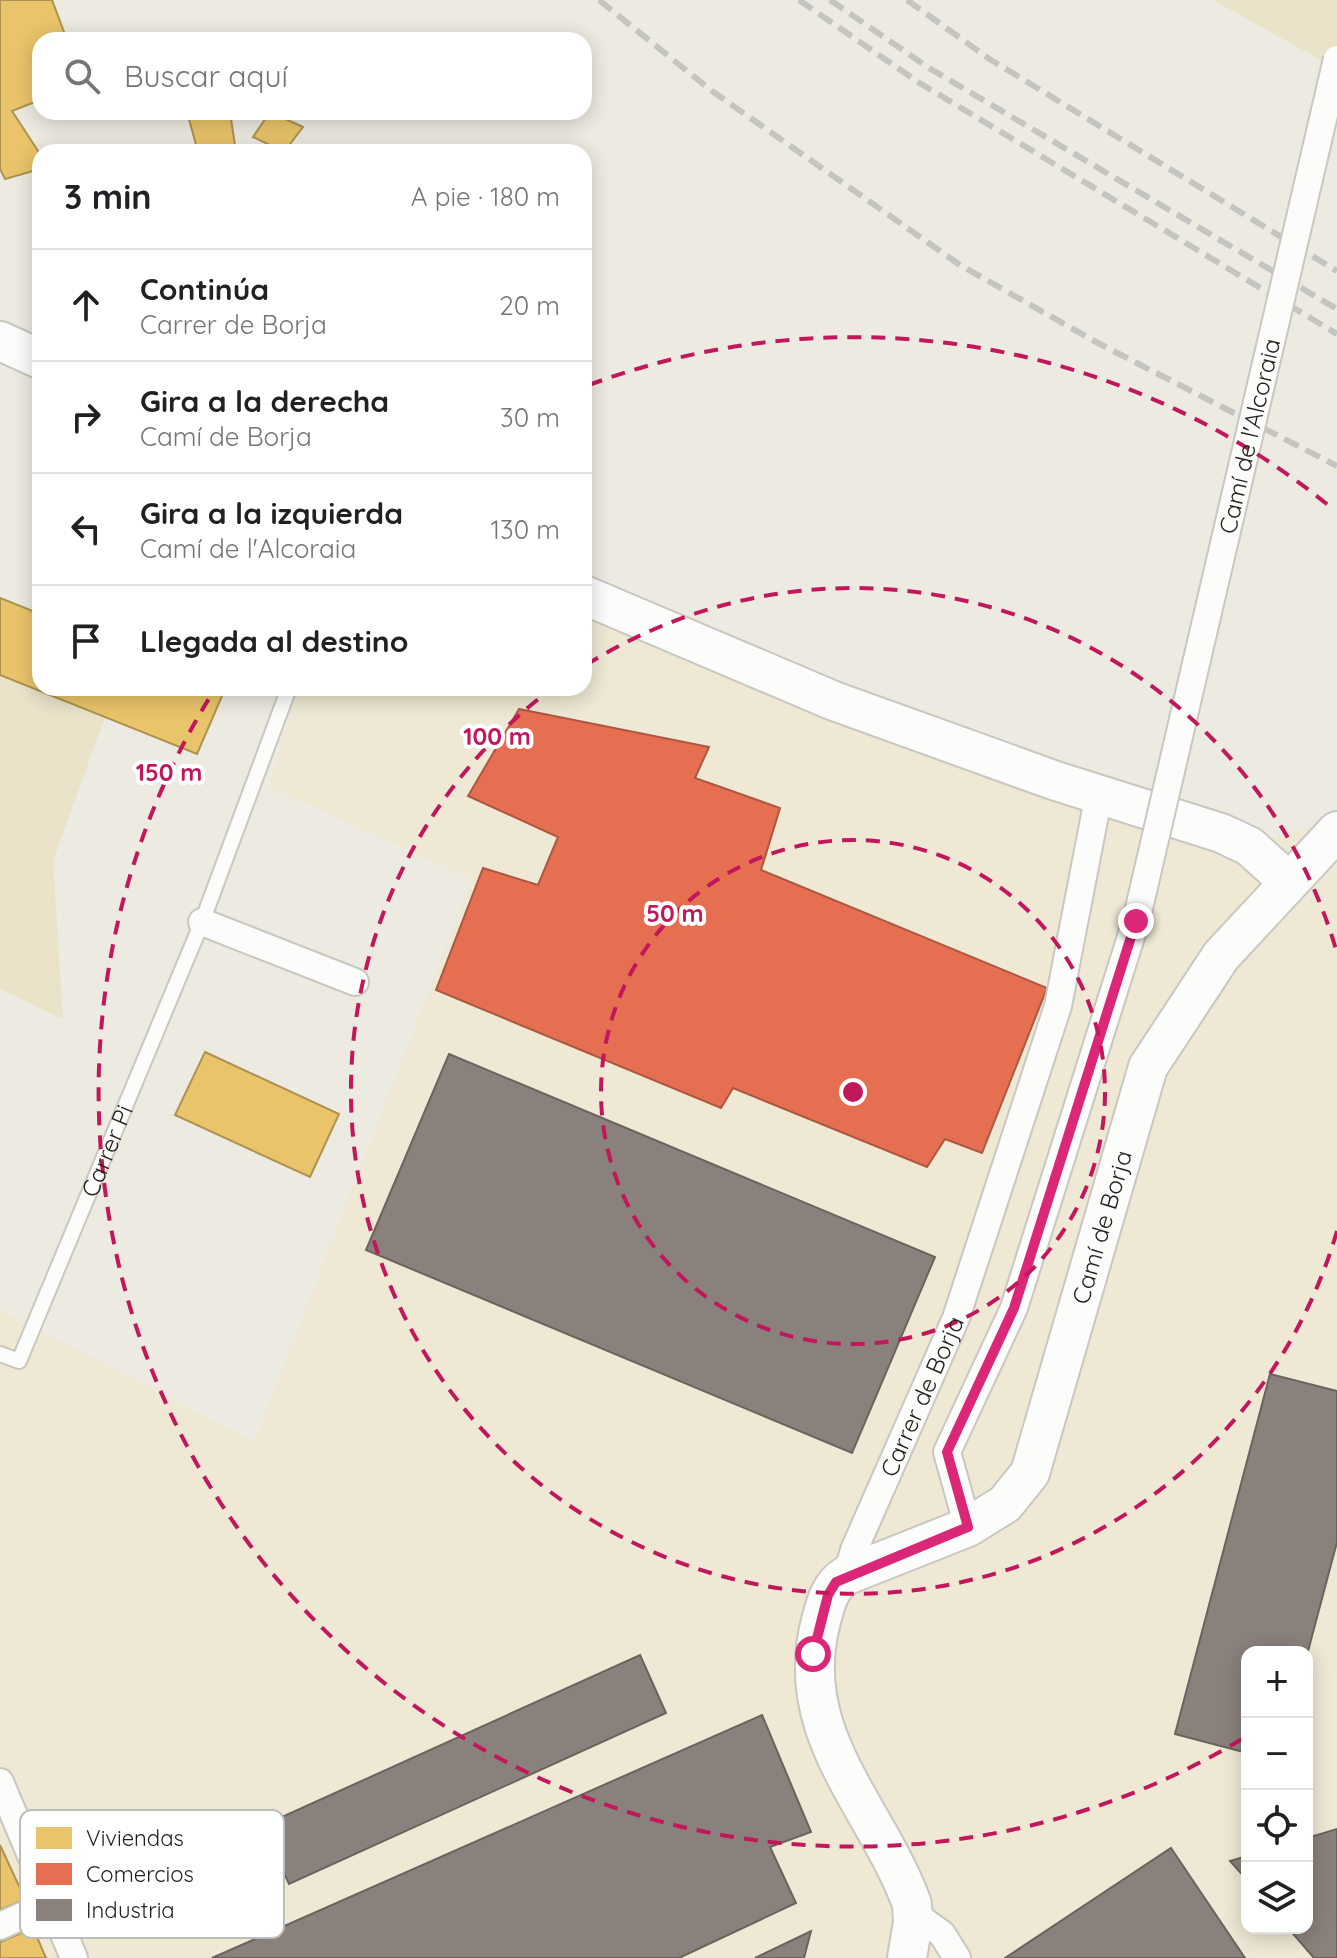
<!DOCTYPE html>
<html lang="es">
<meta charset="utf-8">
<style>
:root{--surface:#fff;--page:#f6f6f6;--text:#202124;--muted:#757577;--line:#e0e0e0}
body{margin:0;font-family:Quicksand,sans-serif;background:var(--page);color:var(--text)}
.controls{position:absolute;right:24px;bottom:24px;display:grid;overflow:hidden;border-radius:16px;box-shadow:0 4px 20px #0003}
.controls button{width:72px;height:72px;display:grid;place-items:center;padding:0;border:0;border-bottom:2px solid var(--line);background:var(--surface);color:var(--text);font:40px sans-serif}
.stop{position:absolute;width:24px;height:24px;margin:-18px;border:6px solid #db2777;border-radius:50%;background:#fff}
.stop.end{background:#db2777;border-color:#fff;box-shadow:0 2px 8px #0008}
.list{margin:0;padding:0;list-style:none}
h2{display:flex;justify-content:space-between;align-items:center;height:104px;margin:0;padding:0 32px;font-size:34px}
h2 small{font-size:26px;font-weight:400;color:var(--muted)}
.list li{display:grid;grid-template-columns:52px 1fr auto;gap:24px;align-items:center;box-sizing:border-box;height:112px;padding:0 32px;border-top:2px solid var(--line)}
.list b{display:block;font-size:30px;white-space:nowrap}
.list p{margin:0;font-size:26px;white-space:nowrap;color:var(--muted)}
.list em{font-size:26px;font-style:normal;color:var(--muted)}
.icon{flex:none;width:44px;height:44px;fill:none;stroke:currentColor;stroke-width:2;stroke-linecap:round;stroke-linejoin:round}
.map{position:relative;flex:none;width:1337px;height:1958px;overflow:hidden}
.search{position:absolute;background:var(--surface);box-shadow:0 4px 20px #0003;left:32px;top:32px;width:560px;height:88px;display:flex;align-items:center;gap:20px;box-sizing:border-box;padding:0 28px;border-radius:24px;color:var(--muted);font-size:30px}
.panel{position:absolute;background:var(--surface);box-shadow:0 4px 20px #0003;left:32px;top:144px;width:560px;height:552px;border-radius:24px}
.map>svg:first-child{display:block}
.built{fill:#eee8d5;fill-rule:evenodd}
.green{fill:#eae2c9}
.homes{fill:#e9c46a;stroke:#ad9251;stroke-width:2}
.shops{fill:#e76f51;stroke:#ac5740;stroke-width:2}
.industry{fill:#8a817c;stroke:#6a645e;stroke-width:2}
.lines{fill:none;stroke-linecap:round;stroke-linejoin:round}
.lane-casing{stroke:#c9c7bf;stroke-width:18}
.street-casing{stroke:#c9c7bf;stroke-width:30}
.secondary-casing{stroke:#c9c7bf;stroke-width:42}
.lane{stroke:#fcfcfa;stroke-width:14}
.street{stroke:#fcfcfa;stroke-width:26}
.secondary{stroke:#fcfcfa;stroke-width:38}
.rail{stroke:#c4c4c1;stroke-width:6;stroke-dasharray:16 8;stroke-linecap:butt}
.street-bridge-casing{stroke:#c9c7bf;stroke-width:30;stroke-linecap:butt}
.street-bridge{stroke:#fcfcfa;stroke-width:26}
.route{stroke:#db2777;stroke-width:10}
.ring{fill:none;stroke:#c2185b;stroke-width:4;stroke-dasharray:14 10}
.labels{text-anchor:middle;dominant-baseline:central;stroke-width:8;stroke-linejoin:round;paint-order:stroke}
.street-label{font-size:24px;fill:#211f18;stroke:#fff}
.key{fill:#fff;stroke:#bcbcba;stroke-width:2}
.key-label{font-size:22px;fill:#211f18}
.centre{fill:#c2185b;stroke:#fff;stroke-width:4}
.ring-label{font-size:24px;text-anchor:middle;font-weight:bold;fill:#c2185b;stroke:#fff;stroke-width:8;stroke-linejoin:round;paint-order:stroke}
</style>
<div class="map">
<svg width="1337" height="1958" viewBox="0 0 1337 1958">
<rect width="100%" height="100%" fill="#edeae1"/>
<path class="built" d="M584,595L1249,845L1337,819V1958H0V1309L254,1442L472,879L269,787L298,688H584ZM1247,1652H1307V1928H1247Z"/>
<path class="green" d="M1213,0H1337V69Z
M0,675L105,717L53,861L63,1019L0,989Z"/>
<path class="homes" d="M0,0H52L67,40H40V100L12,111L40,154V169L5,179L0,169Z
M187,112H230L236,152H198Z
M270,112L303,127L284,152L253,137Z
M0,598L40,614V688L225,689L197,754L0,675Z
M205,1052L339,1114L310,1177L175,1115Z
M0,1845L25,1899L0,1910Z
M33,1928L46,1958H0V1942Z"/>
<path class="shops" d="M519,709L709,747L695,778L780,808L761,870L1047,988L982,1153L945,1139L927,1167L733,1088L721,1108L436,990L483,868L538,885L558,837L468,796Z"/>
<path class="industry" d="M449,1054L935,1257L852,1453L366,1250Z
M1270,1374L1337,1391V1542L1307,1655V1652H1247V1753L1175,1734Z
M640,1655L666,1713L289,1884L262,1826Z
M762,1715L811,1832L770,1847L796,1903L679,1958H212Z
M1337,1829V1958H1314L1288,1928H1307V1838Z
M1171,1848L1245,1958H1005Z
M1247,1856V1880L1230,1861Z
M811,1931L804,1958H755Z"/>
<g class="lines">
<defs>
<g id="lane">
<path id="s1" d="M0,1354L19,1361L202,922L289,688"/>
</g>
<g id="street">
<path d="M202,922L355,982"/>
<path d="M968,1527L947,1452L1014,1308L1136,921"/>
<path id="s2" d="M847,1575L854,1550L956,1318L1058,1006L1099,794"/>
<path d="M0,1782L74,1958"/>
<path d="M913,1913L942,1934L957,1958"/>
<path d="M0,1926L51,1903"/>
</g>
<g id="secondary">
<path d="M0,341L40,359"/>
<path d="M584,595L834,701L1056,781L1221,833L1249,846L1288,881"/>
<path id="s3" d="M907,1958L913,1922L912,1904C876,1806 791,1734 821,1621C826,1602 830,1585 847,1575L968,1527L1005,1504L1030,1473L1148,1067L1221,956L1337,831"/>
</g>
</defs>
<use href="#lane" class="lane-casing"/>
<use href="#street" class="street-casing"/>
<use href="#secondary" class="secondary-casing"/>
<use href="#lane" class="lane"/>
<use href="#street" class="street"/>
<use href="#secondary" class="secondary"/>
<path class="rail" d="M599,0L712,91L960,265L1096,342L1337,466
M799,0L918,82L1337,334
M830,0L929,68L1337,309
M907,0L988,58L1337,271"/>
<defs>
<g id="street-bridge">
<path id="s4" d="M1136,921L1337,59"/>
</g>
</defs>
<use href="#street-bridge" class="street-bridge-casing"/>
<use href="#street-bridge" class="street-bridge"/>
</g>
<g class="lines">
<path class="route" d="M813,1654L828,1595L836,1582L968,1527L947,1452L1014,1308L1136,921"/>
</g>
<g class="ring">
<circle cx="853" cy="1092" r="252"/>
<path d="M1337 1231A503 503 0 1 1 550 690M586 665A503 503 0 0 1 1337 953"/>
<path d="M1242 1739A755 755 0 0 1 213 692M589 385A755 755 0 0 1 1333 509"/>
</g>
<g class="labels">
<g class="street-label">
<text stroke="none"><textPath href="#s4" startOffset="498">Camí de l'Alcoraia</textPath></text>
<text stroke="none"><textPath href="#s1" startOffset="248">Carrer Pi</textPath></text>
<text stroke="none"><textPath href="#s3" startOffset="884">Camí de Borja</textPath></text>
<text stroke="none"><textPath href="#s2" startOffset="194">Carrer de Borja</textPath></text>
</g>
</g>
<rect x="20" y="1810" width="264" height="128" rx="12" class="key"/>
<rect x="36" y="1827" width="36" height="22" fill="#e9c46a"/>
<rect x="36" y="1863" width="36" height="22" fill="#e76f51"/>
<rect x="36" y="1899" width="36" height="22" fill="#8a817c"/>
<g class="key-label">
<text x="86" y="1846">Viviendas</text>
<text x="86" y="1882">Comercios</text>
<text x="86" y="1918">Industria</text>
</g>
<circle cx="853" cy="1092" r="12" class="centre"/>
<g class="ring-label">
<text x="497" y="745">100 m</text>
<text x="169" y="781">150 m</text>
<text x="675" y="922">50 m</text>
</g>
</svg>
<div class="controls">
<button>+</button>
<button>−</button>
<button><svg class="icon" aria-label="locate" viewBox="0 0 24 24"><circle cx="12" cy="12" r="6"/><path d="M12 2v4M12 18v4M2 12h4M18 12h4"/></svg></button>
<button><svg class="icon" aria-label="layers" viewBox="0 0 24 24"><path d="M12 4l9 5-9 5-9-5zM3 14l9 5 9-5"/></svg></button>
</div>
<div class="stop" style="left:813px;top:1654px"></div>
<div class="stop end" style="left:1136px;top:921px"></div>
<div class="search"><svg class="icon" aria-label="search" viewBox="0 0 24 24"><circle cx="10" cy="10" r="6"/><path d="M15 15l6 6"/></svg>Buscar aquí</div>
<section class="panel">
<h2>3 min<small>A pie · 180 m</small></h2>
<ul class="list">
<li><svg class="icon" aria-label="ahead" viewBox="0 0 24 24"><path d="M12 20V5M6 11l6-6 6 6"/></svg><div><b>Continúa</b><p>Carrer de Borja</p></div><em>20 m</em></li>
<li><svg class="icon" aria-label="right" viewBox="0 0 24 24"><path d="M7 20v-9h11M14 6l5 5-5 5"/></svg><div><b>Gira a la derecha</b><p>Camí de Borja</p></div><em>30 m</em></li>
<li><svg class="icon" aria-label="left" viewBox="0 0 24 24"><path d="M17 20v-9H6M10 6l-5 5 5 5"/></svg><div><b>Gira a la izquierda</b><p>Camí de l'Alcoraia</p></div><em>130 m</em></li>
<li><svg class="icon" aria-label="arrive" viewBox="0 0 24 24"><path d="M6 21V4h12l-3 4 3 4H6"/></svg><div><b>Llegada al destino</b></div></li>
</ul>
</section>
</div>
